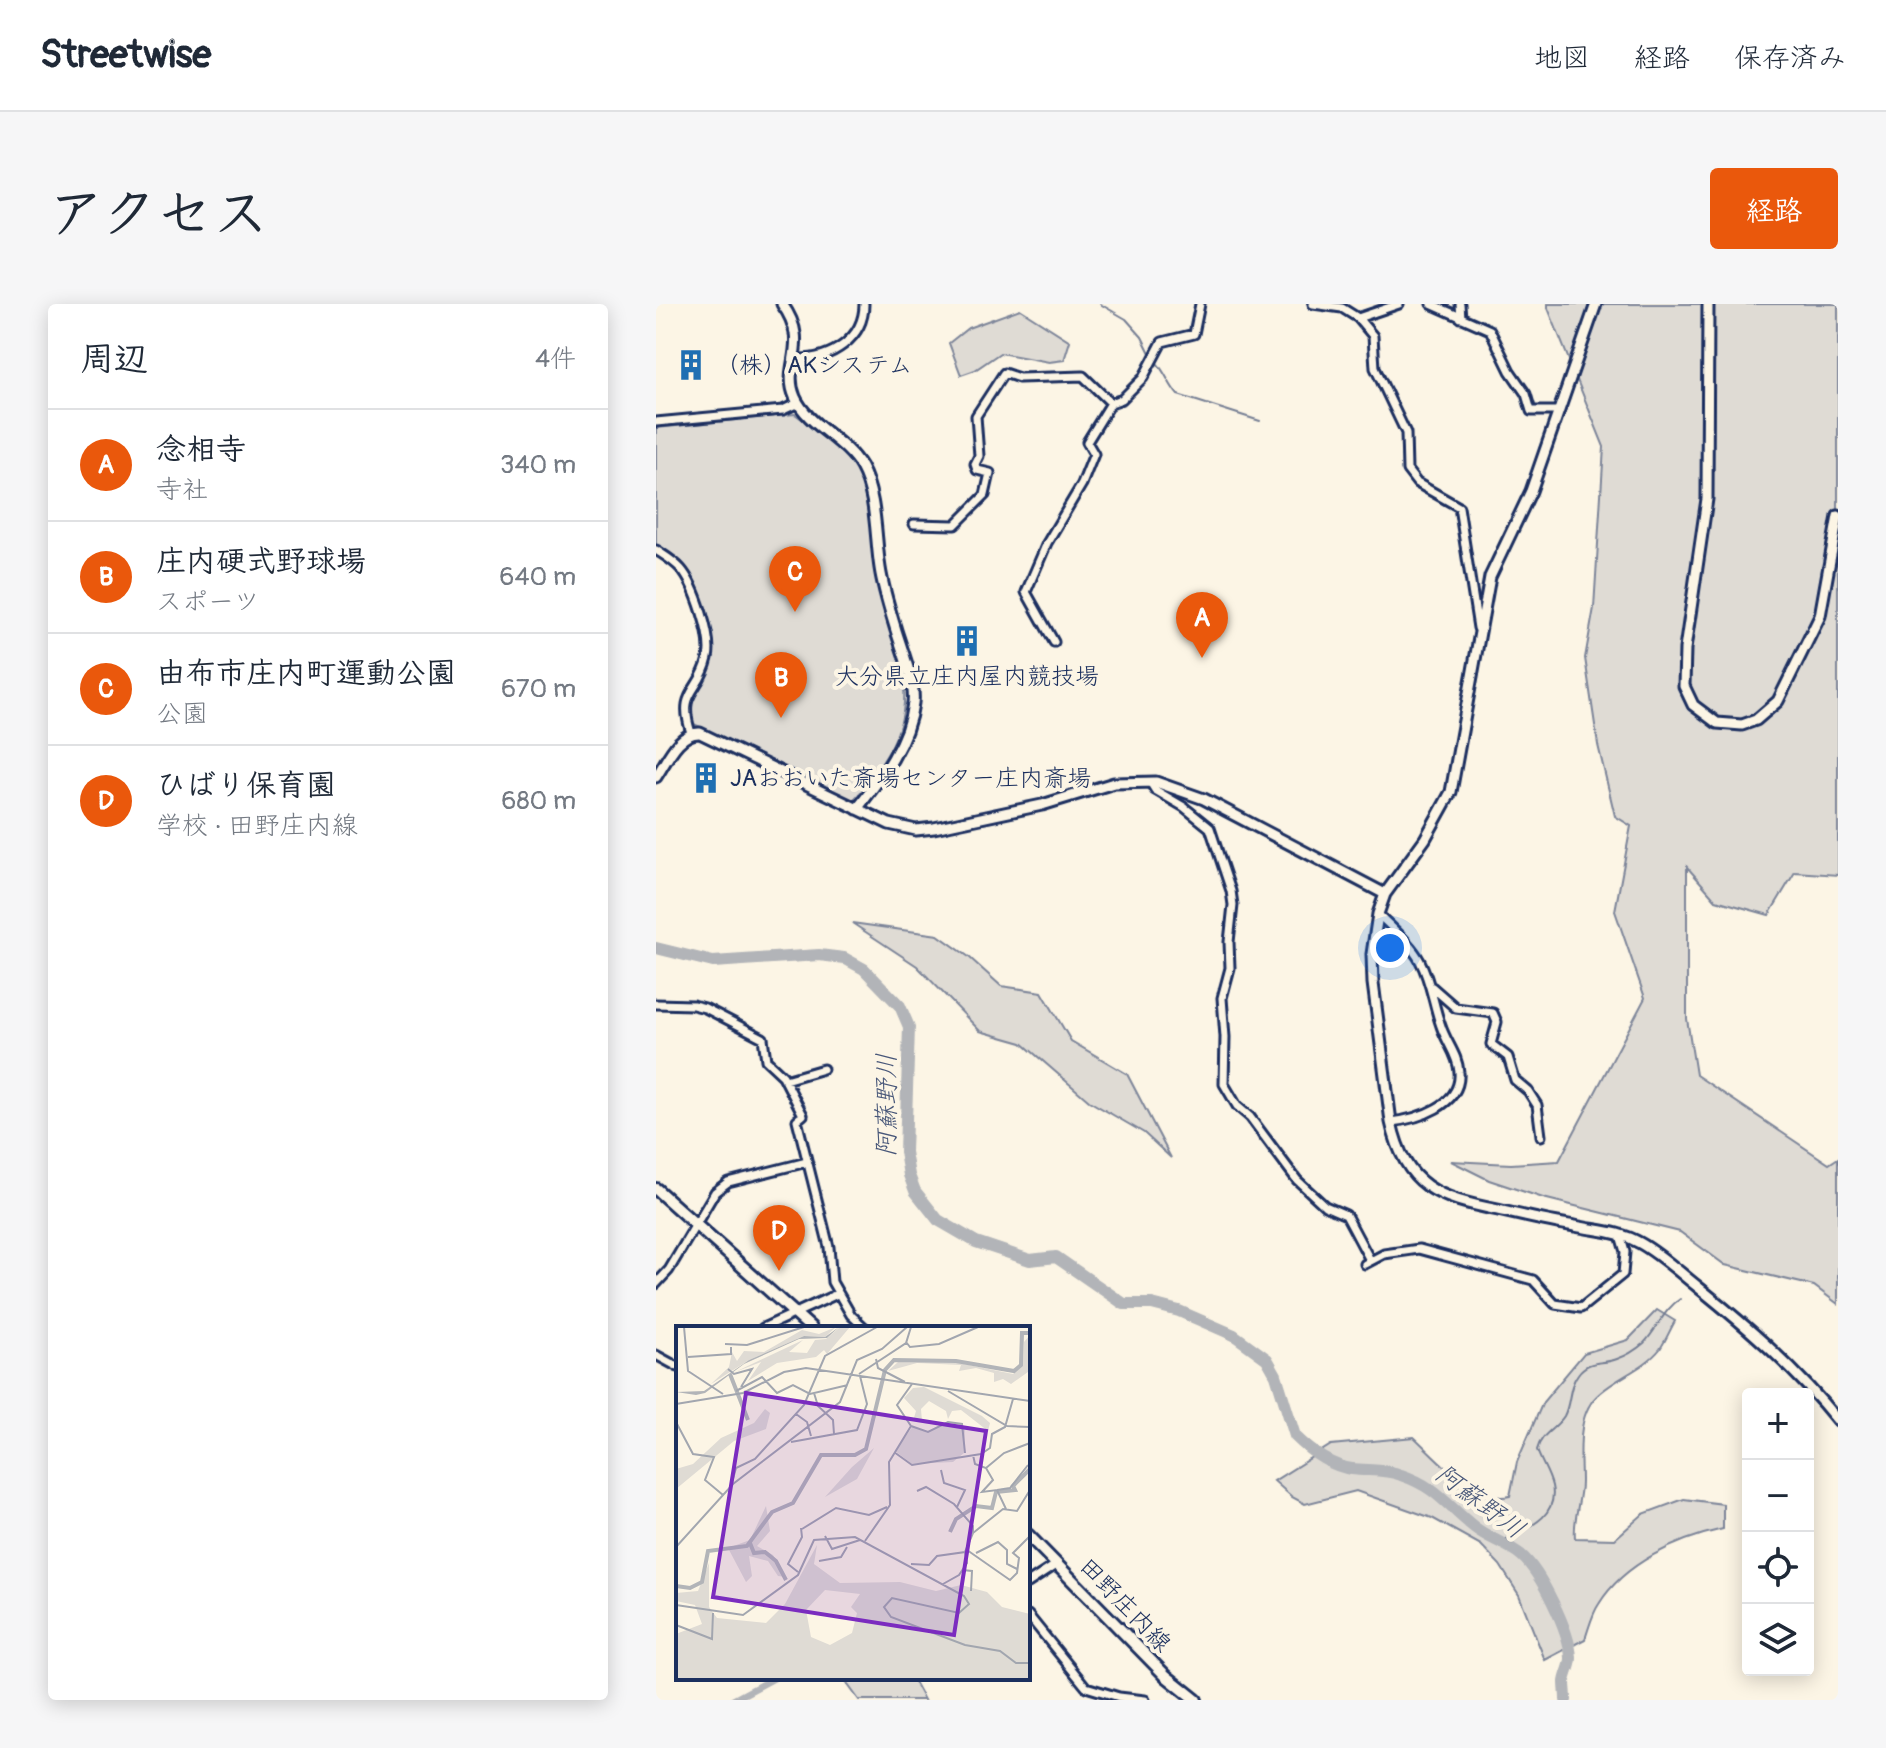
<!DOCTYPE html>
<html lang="ja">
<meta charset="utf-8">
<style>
:root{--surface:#fff;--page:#f6f6f7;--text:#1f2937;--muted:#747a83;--line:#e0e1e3;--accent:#ea580c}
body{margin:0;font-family:Pangolin,"Klee One",sans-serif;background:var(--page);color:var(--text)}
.controls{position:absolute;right:24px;bottom:24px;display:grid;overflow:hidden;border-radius:8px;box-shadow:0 4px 20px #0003}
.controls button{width:72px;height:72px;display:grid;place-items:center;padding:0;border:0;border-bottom:2px solid var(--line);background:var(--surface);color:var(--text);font:40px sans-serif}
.you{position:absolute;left:734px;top:644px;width:28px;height:28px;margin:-20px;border:6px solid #fff;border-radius:50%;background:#1a73e8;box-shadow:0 0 0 12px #1a73e833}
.badge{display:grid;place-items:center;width:52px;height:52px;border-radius:50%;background:var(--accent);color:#fff;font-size:26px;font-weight:700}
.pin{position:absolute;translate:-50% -66px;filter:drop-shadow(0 2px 4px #0008)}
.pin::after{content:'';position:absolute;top:42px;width:28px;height:24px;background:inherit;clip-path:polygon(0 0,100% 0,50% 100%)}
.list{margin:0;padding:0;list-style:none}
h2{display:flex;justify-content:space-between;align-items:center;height:104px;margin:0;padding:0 32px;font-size:34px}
h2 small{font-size:26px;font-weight:400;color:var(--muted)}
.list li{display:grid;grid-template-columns:52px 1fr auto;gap:24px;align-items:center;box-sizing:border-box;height:112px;padding:0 32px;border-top:2px solid var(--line)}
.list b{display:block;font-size:30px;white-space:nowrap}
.list p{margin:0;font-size:26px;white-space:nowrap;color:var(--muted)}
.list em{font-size:26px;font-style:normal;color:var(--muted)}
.icon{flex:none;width:44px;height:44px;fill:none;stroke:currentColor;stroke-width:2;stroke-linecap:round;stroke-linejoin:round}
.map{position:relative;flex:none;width:1182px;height:1396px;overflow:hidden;border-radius:8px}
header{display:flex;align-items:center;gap:48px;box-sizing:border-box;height:112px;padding:0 40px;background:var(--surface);border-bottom:2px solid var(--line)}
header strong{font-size:38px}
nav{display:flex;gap:44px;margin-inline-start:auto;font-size:28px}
.intro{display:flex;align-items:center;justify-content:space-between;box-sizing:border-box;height:192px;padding:0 48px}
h1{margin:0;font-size:56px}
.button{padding:20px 36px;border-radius:8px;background:var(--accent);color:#fff;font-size:28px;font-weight:700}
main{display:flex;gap:48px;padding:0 48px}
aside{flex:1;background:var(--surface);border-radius:8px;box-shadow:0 4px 20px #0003}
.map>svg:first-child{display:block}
.green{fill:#dfdbd4;stroke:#7d8599;stroke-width:2}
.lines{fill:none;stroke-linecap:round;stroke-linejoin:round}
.stream{stroke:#767f94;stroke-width:2}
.canal{stroke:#b2b4b8;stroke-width:7}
.river{stroke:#b2b4b8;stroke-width:12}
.minor-casing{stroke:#1b2f5e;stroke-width:13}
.tertiary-casing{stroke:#1b2f5e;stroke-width:15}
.secondary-casing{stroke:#1b2f5e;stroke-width:16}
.minor{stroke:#fcf5e5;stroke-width:7}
.tertiary{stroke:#fcf5e5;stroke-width:9}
.secondary{stroke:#fcf5e5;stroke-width:10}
.labels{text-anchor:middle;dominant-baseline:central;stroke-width:8;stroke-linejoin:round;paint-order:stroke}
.poi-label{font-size:24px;fill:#1b2f5e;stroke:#fcf5e5;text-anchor:start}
.street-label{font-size:24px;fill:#1b2f5e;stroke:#fcf5e5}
.water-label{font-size:26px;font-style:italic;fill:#485779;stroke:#fcf5e5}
.inset-river{fill:none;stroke:#b2b4b8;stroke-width:4}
.inset-road{fill:none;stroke:#a2a6af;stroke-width:2}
.view{fill:#7b2cbf;fill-opacity:0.15;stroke:#7b2cbf;stroke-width:4}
.inset-edge{fill:none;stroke:#1b2f5e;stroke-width:4}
</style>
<header>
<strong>Streetwise</strong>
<nav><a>地図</a><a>経路</a><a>保存済み</a></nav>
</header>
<div class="intro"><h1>アクセス</h1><a class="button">経路</a></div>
<main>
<aside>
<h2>周辺<small>4件</small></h2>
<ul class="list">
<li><span class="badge">A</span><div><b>念相寺</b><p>寺社</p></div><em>340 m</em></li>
<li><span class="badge">B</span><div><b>庄内硬式野球場</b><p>スポーツ</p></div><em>640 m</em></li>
<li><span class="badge">C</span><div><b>由布市庄内町運動公園</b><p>公園</p></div><em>670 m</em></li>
<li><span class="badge">D</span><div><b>ひばり保育園</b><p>学校 · 田野庄内線</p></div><em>680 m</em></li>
</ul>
</aside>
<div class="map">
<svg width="1182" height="1396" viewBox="0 0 1182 1396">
<rect width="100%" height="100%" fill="#fcf5e5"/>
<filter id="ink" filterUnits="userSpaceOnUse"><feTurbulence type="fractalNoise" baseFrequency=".0125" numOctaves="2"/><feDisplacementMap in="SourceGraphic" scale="16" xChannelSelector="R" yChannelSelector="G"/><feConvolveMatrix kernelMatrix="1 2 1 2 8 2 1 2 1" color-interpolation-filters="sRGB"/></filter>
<g filter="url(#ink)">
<path class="green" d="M892,0H1182V571L1139,568L1113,611L1060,596L1031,563V715L1040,771L1173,860L1182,854V1000L1158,982L1069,961L1024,928L887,894L833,876L795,857L855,860L903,857L989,694L959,607L975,522L959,512L942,441L929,354L938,304L948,143L892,4Z
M364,5L414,37L408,56L393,58L344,49L319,66L305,71L293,39L312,24Z
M139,110C160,126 191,143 203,167C218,197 215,236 220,269C232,341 273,387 227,457C218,471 209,485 197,496L192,497L36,419C26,393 52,376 57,351C61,329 40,283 29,263L24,257L0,242V124Z
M196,619L282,631L313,653L345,682L386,688L415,737L471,770L515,854L488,829L433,797L366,739L324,727L261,662Z
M1001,1006L1019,1017C1014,1026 1010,1036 1004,1045C989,1064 962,1073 944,1089C919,1109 925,1150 925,1178C925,1197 917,1214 919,1234L959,1235L987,1210L1028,1195L1067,1200V1225C1022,1235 968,1259 943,1300C936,1310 933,1324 929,1335L889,1356L863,1291L844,1261L825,1241L776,1214L700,1187L649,1200L636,1193L618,1177L675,1141L758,1133C781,1154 820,1201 854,1192L861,1158L887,1098L928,1049L972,1036Z
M187,1374H256L268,1396H203Z"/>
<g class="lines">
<path class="stream" d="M444,0L470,15L486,33L496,53
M500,58C511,70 512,80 522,91L604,117
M845,1238C869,1225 903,1214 896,1182C893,1169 885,1158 881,1146C885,1129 900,1125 908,1112C915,1099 912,1083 922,1070C933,1055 946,1061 961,1055C970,1052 981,1045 988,1039C1001,1026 1008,1005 1024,995"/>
<path class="canal" d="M77,1396L118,1374"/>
<path class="river" d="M0,644L57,658L163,651L188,654L208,665L244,702L253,723L249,848L253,871L259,887L282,916L320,938L374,956L400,953L468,1000H496L523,1007L578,1031L611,1055L620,1071L639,1132C654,1147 674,1162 696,1165C712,1167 729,1165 745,1171C781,1183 790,1201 818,1223C833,1235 850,1239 865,1251C885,1268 914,1328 915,1354C915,1362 910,1370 909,1378C909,1383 910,1390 910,1396"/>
<defs>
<path id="minor" d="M657,0L686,4L702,14L717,32L719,64L750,129L751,166L761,179L803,203L822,324
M775,0L834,26L854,67L870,90L875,107H903
M804,0L805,14
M702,14L743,0
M143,55C175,55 208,35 208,0
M0,118L127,106L142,99
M258,220L299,221L329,191L334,169L321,166L319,160L323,152L320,112L348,69L363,74L427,72L455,99
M0,246C9,252 18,257 25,265C39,281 57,334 52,354C44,390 21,385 35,429
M398,338L370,288L391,239L426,180L438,150L431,138L455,99L466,95L487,74L506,38L538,30L544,0
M494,478L499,486L528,503L554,524L575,587L577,601L573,638L574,664L566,694L569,733L568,780L581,802L594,813L641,876L669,902L690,911L714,956
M722,610C736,624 755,640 764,657C775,677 777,700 785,722C790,738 802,751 803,768C806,802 761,815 735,818
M776,683L800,704L837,709L841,718L835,740L852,753L859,776L872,787L881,801L885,832
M0,700L37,701L49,704L107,734L110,756L127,772L147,811L141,816L173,943L176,978L195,1011L209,1024
M129,776L167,765
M709,960L728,950L763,945L877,976L899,1000L925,1004L967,970L969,948L964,931
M0,980L13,966L59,888L72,878L151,858
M107,1024L181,990
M0,1051L22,1063
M372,1279L401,1260
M372,1311L430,1383L463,1393L489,1396"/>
<path id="tertiary" d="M126,0C156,41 125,61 139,93C152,122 189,135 205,163C221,192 219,232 224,264C227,284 233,303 239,323C245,344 260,379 257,399C252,440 225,474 201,505
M940,0L875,187L834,273L795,488L769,535L729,590L722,610L716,650L717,679L735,818C749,883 782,894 842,906C868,912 893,918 919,922C942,927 963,927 984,939C1004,950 1023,968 1042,983C1093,1024 1141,1066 1182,1117
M1052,0L1051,195L1029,345L1028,382L1037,401L1061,419L1086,421L1100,416L1122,397L1164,312L1182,212
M0,473C11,457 22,428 44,429L233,520L260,526L278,524L386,501L458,479L500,478L548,495L729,590"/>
<path id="secondary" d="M0,885L155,1024
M372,1231L510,1372L540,1396"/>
</defs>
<use href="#minor" class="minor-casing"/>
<use href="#tertiary" class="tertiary-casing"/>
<use href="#secondary" class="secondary-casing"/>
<use href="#minor" class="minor"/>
<use href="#tertiary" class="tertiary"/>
<use href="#secondary" class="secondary"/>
</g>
</g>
<defs>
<symbol id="building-bare" viewBox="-9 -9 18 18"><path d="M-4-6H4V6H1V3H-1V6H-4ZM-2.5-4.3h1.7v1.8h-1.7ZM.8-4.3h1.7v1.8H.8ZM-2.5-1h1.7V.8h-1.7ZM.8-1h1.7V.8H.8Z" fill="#1f6fb2" stroke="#fcf5e5" stroke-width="2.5" paint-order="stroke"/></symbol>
</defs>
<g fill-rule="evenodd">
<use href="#building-bare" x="13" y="39" width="44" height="44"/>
<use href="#building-bare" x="289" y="315" width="44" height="44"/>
<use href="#building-bare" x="28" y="452" width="44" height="44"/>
</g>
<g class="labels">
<g class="poi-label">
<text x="59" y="61">（株）AKシステム</text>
<text x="311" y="372" text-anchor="middle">大分県立庄内屋内競技場</text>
<text x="74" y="474">JAおおいた斎場センター庄内斎場</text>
</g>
<g class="street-label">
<text transform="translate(469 1301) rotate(46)">田野庄内線</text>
</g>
<g class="water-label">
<text transform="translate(231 801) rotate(-90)">阿蘇野川</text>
<text transform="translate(824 1198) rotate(37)">阿蘇野川</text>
</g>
</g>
<g transform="translate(20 1022)">
<rect width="354" height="354" fill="#fcf5e5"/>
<path d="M160,1L149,11L128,10L73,34L35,58L53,41L56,26L61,35L68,25L88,26L126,4L143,8ZM164,1H174L151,28L148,24L140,31L101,37L72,55L85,36L59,46L127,14L113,26L131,27L139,14L150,13ZM354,9L352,46L335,58L327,53L318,56V47L300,42L283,45L285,39L241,37L212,45L222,36L239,35L283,37L337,48L347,39L348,16ZM248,61L306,90L314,97L312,105L285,84L276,85L272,93L270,85L253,75L245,83L246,95H237L240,85L228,72L237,62ZM89,83L94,87L90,103L58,115L0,163V143L17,138L45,112L78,97ZM270,97L289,101L288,127L277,136L236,138L219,125L237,100L251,106ZM198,122L181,153L149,171L176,141ZM90,180L94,205L81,220L97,229L110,251L102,250L92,235L73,230L76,250L70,256L52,222L74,214ZM141,219L138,238L164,257L224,256L260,265L285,259L311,266L326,281L354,288V353H0V308L26,298L19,279L0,275V267L22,265L33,237V281L41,292L90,297L109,278ZM149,264L184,268L175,281L181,287L176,307L154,319L135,311L130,284Z" fill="#dfdbd4" fill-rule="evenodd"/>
<path d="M163,1L151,12L123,13L68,38L29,67L20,69L0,66L28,65L73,34L128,10L149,11Z" fill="#b2b4b8"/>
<path class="inset-river" d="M54,48L72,94M274,206L280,193L300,180L316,182L320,166L339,164L337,160L354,143M74,217L78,227L89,226L100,235L110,254M0,260L14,262L26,256L32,225L71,220L96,186L117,177L145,129H179L190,123L209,44L218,34L280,35L338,45L345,39L346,7H354"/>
<path class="inset-road" d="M8,1L12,45L47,68M230,16L234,21L263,18L302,1M49,18L71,19L128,1M12,31L55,28V21M200,33L202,42L229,56M52,43L58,48L76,43L65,61M183,48L230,17L235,1M60,65L86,51L101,67L117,59L134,68L172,59M272,65L331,100L354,101M138,67L142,80L157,94L158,108M353,73L354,48M0,78L67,67L108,46L130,42L354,75M120,88L131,96L135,110M0,96L17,128L38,131L29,154L47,169M235,100L252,106L272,96L286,98L289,127M115,116L181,104L191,78L184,50M218,126L236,139L305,128L314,122L316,108L329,101L337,73M297,129L299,138L310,142L317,154L306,166L321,164L330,183M310,142L328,127L354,117M265,144L268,157L289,164L281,181M55,160L60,142L79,133L128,79L149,30L201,1M321,164L334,162L352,139M241,165L250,161L278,178L297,200V207M126,203L160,182L193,189L211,181M149,210L156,223L184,214M189,215L214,179L213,136L235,100L221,79L236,58M0,221L57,158L164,76L181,34L206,23L231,1M291,224L334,254L341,247L343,232L337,227L354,210M300,227L322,216L331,224V238L341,243M143,235L165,231L171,221M235,238L253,239L261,230L289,226L297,207L327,183L341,185L354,164M286,244L296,245L295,265M122,246L112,238L126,211L125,202M267,258L283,249L291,237L289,226M0,279L67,289L122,249L138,214L179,211L288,270L293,278L283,287L216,272L208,281L215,291L289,319L324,325L340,337H354M0,299L36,313L37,287"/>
<path class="view" d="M70,67L310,105L278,309L37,271Z"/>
<rect width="354" height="354" class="inset-edge"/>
</g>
</svg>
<div class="controls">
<button>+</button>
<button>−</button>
<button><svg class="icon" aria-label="locate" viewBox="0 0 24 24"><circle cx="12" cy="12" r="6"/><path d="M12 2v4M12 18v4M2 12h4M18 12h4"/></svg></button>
<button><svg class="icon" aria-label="layers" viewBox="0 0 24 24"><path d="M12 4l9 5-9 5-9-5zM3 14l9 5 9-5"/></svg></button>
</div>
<div class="you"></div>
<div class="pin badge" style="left:546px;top:354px">A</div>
<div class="pin badge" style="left:125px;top:414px">B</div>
<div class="pin badge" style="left:139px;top:308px">C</div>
<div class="pin badge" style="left:123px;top:967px">D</div>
</div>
</main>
